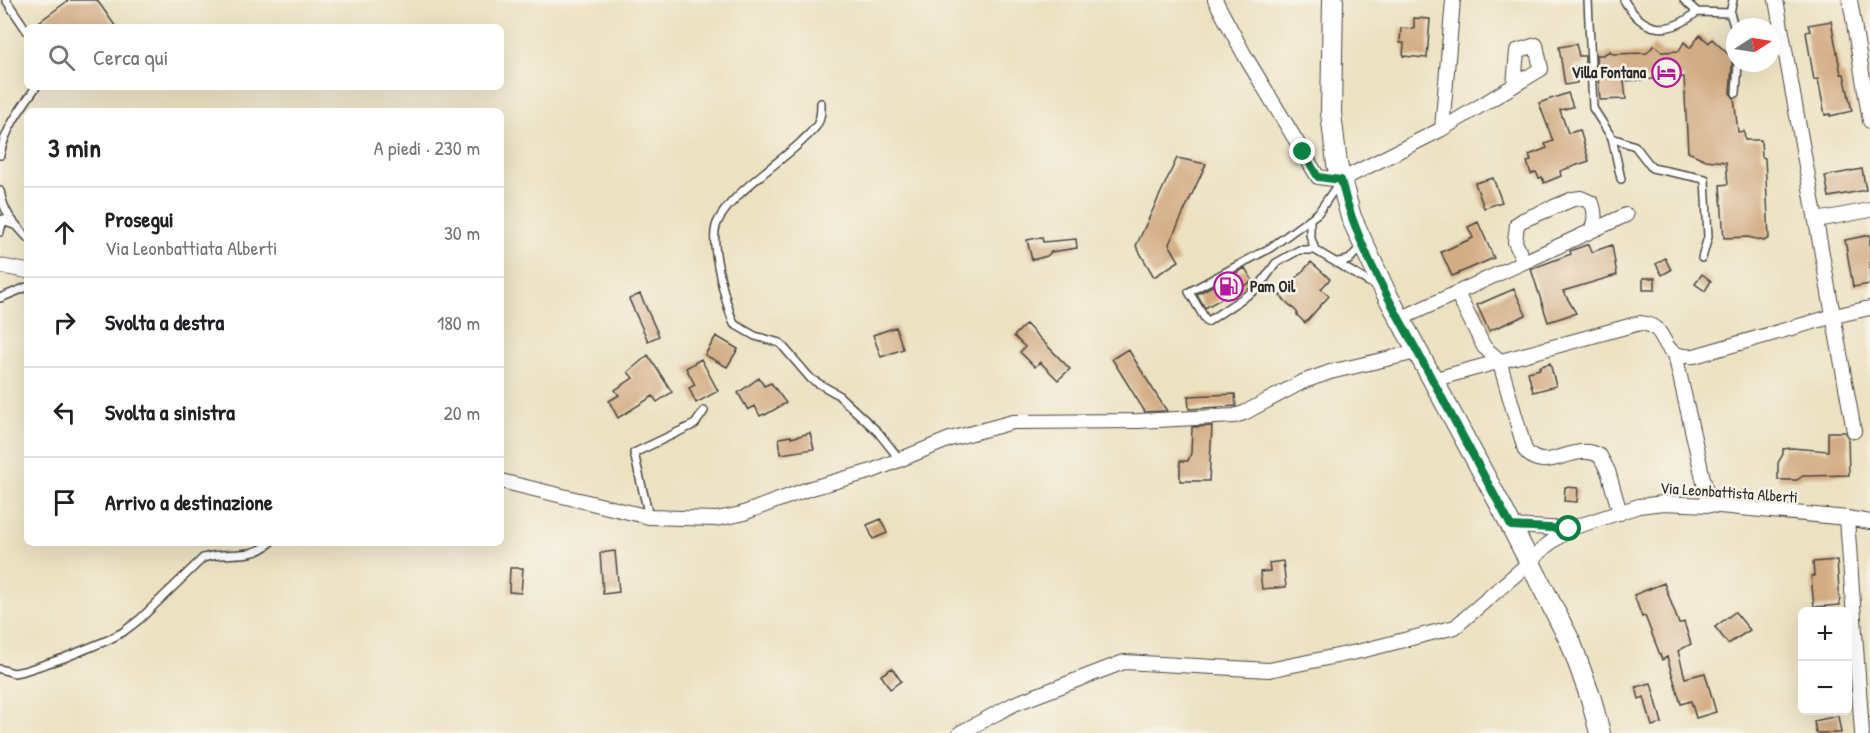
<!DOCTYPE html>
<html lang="it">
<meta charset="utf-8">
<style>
:root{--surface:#fff;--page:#f6f6f6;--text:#202124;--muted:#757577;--line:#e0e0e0}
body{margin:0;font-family:"Patrick Hand",sans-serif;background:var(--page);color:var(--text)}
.controls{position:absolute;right:18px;bottom:18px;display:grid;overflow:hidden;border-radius:9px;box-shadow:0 6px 24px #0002}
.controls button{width:54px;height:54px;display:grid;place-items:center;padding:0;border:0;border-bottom:2px solid var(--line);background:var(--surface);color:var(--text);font:30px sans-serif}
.compass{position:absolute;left:1726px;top:18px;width:54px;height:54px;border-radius:50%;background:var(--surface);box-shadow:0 6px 24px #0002;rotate:78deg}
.stop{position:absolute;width:18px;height:18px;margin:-14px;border:4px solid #0b8043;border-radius:50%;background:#fff}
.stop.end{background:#0b8043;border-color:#fff;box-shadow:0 2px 6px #0008}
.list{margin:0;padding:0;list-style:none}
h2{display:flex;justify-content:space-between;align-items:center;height:78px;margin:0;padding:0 24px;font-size:26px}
h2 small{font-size:20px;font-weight:400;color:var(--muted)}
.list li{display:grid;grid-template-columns:39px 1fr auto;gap:18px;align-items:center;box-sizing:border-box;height:90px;padding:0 24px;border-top:2px solid var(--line)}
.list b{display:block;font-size:22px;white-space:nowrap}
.list p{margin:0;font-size:20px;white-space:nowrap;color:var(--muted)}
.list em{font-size:20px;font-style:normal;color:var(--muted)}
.icon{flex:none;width:33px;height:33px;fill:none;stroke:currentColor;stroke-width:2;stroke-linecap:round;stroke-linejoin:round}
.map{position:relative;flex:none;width:1870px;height:733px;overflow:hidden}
.search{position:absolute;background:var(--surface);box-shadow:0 6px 24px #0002;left:24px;top:24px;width:480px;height:66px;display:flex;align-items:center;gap:15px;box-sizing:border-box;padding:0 21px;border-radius:9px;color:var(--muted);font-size:22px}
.panel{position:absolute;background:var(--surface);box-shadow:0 6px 24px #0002;left:24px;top:108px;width:480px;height:438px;border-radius:9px}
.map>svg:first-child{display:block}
.building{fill:#d3ac84}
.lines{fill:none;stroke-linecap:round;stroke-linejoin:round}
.lane-casing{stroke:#484642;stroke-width:10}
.street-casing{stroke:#484642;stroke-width:16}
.secondary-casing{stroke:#484642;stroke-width:22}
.lane{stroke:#fff;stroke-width:7}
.street{stroke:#fff;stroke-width:14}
.secondary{stroke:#fff;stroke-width:20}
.route{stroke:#0b8043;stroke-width:8}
.labels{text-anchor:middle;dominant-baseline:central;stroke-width:5;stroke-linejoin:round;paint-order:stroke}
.poi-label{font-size:16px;font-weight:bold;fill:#2b2b2b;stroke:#f7f3e8;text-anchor:end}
.street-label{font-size:16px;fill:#2b2b2b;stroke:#f7f3e8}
</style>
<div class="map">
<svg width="1870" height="733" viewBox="0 0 1870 733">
<rect width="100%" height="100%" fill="#f7f3e8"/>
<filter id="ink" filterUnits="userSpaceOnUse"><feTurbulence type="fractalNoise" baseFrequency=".0167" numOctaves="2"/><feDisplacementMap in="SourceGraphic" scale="12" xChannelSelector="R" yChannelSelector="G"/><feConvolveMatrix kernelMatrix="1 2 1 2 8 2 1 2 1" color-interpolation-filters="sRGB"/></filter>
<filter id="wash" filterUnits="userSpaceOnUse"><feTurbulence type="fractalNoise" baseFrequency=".008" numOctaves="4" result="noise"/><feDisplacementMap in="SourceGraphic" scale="24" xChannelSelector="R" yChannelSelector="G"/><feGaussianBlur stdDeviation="1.35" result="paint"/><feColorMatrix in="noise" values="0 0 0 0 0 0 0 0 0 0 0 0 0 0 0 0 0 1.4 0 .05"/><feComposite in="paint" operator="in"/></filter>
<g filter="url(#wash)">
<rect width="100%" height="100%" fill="#ece1c1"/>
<g id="blocks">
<path class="building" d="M69,0H97L116,27H32Z
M1414,18L1430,19L1427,58L1403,56L1404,43H1400L1401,28L1414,29Z
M1831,21L1841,74H1844L1852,111L1830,116V114L1825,115L1818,79L1814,80L1806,32L1810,31L1808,25Z
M1700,35L1709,43L1712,39L1728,54L1733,53L1730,93L1734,98L1738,132L1744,131L1745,140H1761L1762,157L1765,158L1769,238L1764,241L1748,237L1724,238L1720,185L1728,184L1726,162L1706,160L1688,152L1684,77L1624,81L1626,99L1600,100L1596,55H1603L1610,51L1613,54L1647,53L1654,45L1662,52L1679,51L1684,42L1690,48Z
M1576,44L1579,56H1585V65L1574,67L1577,83L1565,85L1559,47Z
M1568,93L1573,107L1560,110L1568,133L1580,130L1589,161L1560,171L1561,176L1544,183L1542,177L1539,178L1536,172L1531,174L1527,162L1531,161L1529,155L1547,148L1545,144L1553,141L1539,103Z
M1177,158L1206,164L1169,244L1179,261L1154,277L1136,246Z
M1862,169L1866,190L1829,197L1825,176Z
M1493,178L1502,202L1484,208L1475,183Z
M1478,222L1494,258L1452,276L1441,252L1473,238L1468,227Z
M1870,235V284L1853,287L1845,240Z
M1042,237L1043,242L1076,239L1077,248L1051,252L1047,256L1032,260L1027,240Z
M1589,244L1592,252L1612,245L1617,275L1563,291L1576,313L1548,322L1531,269L1571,254L1570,251Z
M1665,258L1671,270L1662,275L1656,264Z
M1311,262L1330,279L1321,289L1329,296L1305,323L1297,315V312L1280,296Z
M1245,268L1253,281L1205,308L1197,294Z
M1702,274L1711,281L1705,291L1695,284Z
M1643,278H1655V290H1643Z
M1514,289L1526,315L1489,331L1477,305Z
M640,294L659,336L648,341L629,299Z
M1026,324L1070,369L1058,380L1040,362L1035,367L1020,352L1025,347L1014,336Z
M896,327L903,349L881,357L873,335Z
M716,336L738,349L727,367L705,355Z
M1128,349L1159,399L1167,411L1145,412L1112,359Z
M648,355L672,392L657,402L653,396L618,418L609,401L619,395L615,390L633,378L628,372Z
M701,359L718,391L696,403L689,388L695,385L686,368Z
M1550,363L1556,386L1533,392L1528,372L1540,369L1539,367Z
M759,378L764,386L771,383L786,403L765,415L764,414L760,416L755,406L748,410L738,393Z
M1235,394L1236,406L1189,409L1188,396Z
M1212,426L1209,481H1180V461H1188L1191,453L1192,427Z
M1828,432H1845L1848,438L1849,475L1808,476H1803L1797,480H1778V463L1783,454V449L1792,448L1828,451Z
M810,433L814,449L781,454L779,438L791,436V438Z
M1565,487L1578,488L1577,502L1564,501Z
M881,519L887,533L873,539L867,525Z
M615,551L619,592L603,594L600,553Z
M1837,560L1840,605L1814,607L1811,576H1814L1813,562Z
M1283,561L1286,587L1262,589L1260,572L1270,571L1269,563Z
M510,568H523L521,593L509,592Z
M1664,583L1679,624L1684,622L1691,644L1678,651L1685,678L1705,673L1716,712L1696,718L1691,701L1681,704L1667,657L1662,660L1645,616L1642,617L1634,595Z
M1735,612L1750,630L1728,644L1715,627Z
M892,668L901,681L890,689L881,675Z
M1651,683L1662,723L1652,726L1644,697L1639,699L1636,687Z
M1838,716L1841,733H1816L1814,721Z"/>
</g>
</g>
<g filter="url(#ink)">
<use href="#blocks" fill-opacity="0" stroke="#484642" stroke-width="1.5"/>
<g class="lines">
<defs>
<path id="lane" d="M6,0L27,31
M1588,0L1593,108L1612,138L1621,179
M1624,0C1643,33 1668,36 1697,12
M1684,0L1697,12L1730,13L1733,0
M1730,13L1735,29
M1736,93L1738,63
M821,103C821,111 821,119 817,125C813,131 806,137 801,142C778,164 726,197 716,226C710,245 726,304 734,324L755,336L780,343L811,379L837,394L878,432L901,461
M1612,138L1635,146L1652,168L1705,179L1708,237L1702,258
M0,155C5,129 21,108 36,87
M1338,184L1318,213L1270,248L1189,292L1207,322L1258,288L1276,263L1299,250H1315L1377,287
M0,191C4,213 12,221 27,237
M1310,219V235L1315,250
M0,220L17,226
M0,232L3,219
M1338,262L1349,260L1362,245
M0,298L27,287
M649,517L634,453L695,424L704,411
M0,669L14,673L24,671L64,658L108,640L123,632L140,619L203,558C226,550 251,561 270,543"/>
<path id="street" d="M1215,0L1245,56L1318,177L1341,180L1442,129L1541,69L1536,45L1517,51L1514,85
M1776,0L1854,431
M1850,0L1870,121
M1442,129L1453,0
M1817,220L1870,210
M1524,262L1515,242L1517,224L1523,220L1573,199L1581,198L1592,203C1596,214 1595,220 1591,231
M0,266L27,271
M1457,293L1484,347L1499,360L1525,450C1546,477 1573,440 1600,456L1608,471L1620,513
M1400,319L1626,215
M1675,354L1709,505
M1432,380L1640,323C1674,326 1654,359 1694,356L1834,316L1870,308
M501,481L649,517L716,519L741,514L808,489L872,471L950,439L1013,422L1138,421L1234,416L1244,413L1302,382L1330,372L1417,352
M1847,518L1862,733
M1511,526L1569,529
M960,733L1014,704L1124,662L1269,670L1361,651L1455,627L1530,562L1546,546L1569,529L1639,506L1663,503L1709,505L1847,518L1870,522"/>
<path id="secondary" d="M1333,0L1331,113L1337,164L1351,217L1385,291L1502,508L1571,643L1591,699L1600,733"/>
</defs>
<use href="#lane" class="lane-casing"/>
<use href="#street" class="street-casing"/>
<use href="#secondary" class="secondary-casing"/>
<use href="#lane" class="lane"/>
<use href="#street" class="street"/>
<use href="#secondary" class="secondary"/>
</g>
</g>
<g class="lines" filter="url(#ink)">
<path class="route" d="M1303,152L1318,177L1341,180C1354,237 1383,289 1411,340C1444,402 1478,464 1511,526L1569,529"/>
</g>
<defs>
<symbol id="hotel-ring" viewBox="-11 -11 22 22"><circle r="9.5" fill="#f7f3e8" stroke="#b5179e" stroke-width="1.5"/><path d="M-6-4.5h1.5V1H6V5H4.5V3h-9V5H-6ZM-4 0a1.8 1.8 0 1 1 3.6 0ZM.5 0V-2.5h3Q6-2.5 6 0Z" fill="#b5179e"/></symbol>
<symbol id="fuel-ring" viewBox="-11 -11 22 22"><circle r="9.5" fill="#f7f3e8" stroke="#b5179e" stroke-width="1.5"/><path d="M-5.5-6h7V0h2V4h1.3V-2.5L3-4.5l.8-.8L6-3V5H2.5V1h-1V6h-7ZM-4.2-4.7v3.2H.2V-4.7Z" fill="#b5179e"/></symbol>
</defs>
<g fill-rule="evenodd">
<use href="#hotel-ring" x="1650" y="56" width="33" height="33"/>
<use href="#fuel-ring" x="1212" y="270" width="33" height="33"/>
</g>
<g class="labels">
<g class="poi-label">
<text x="1646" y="72">Villa Fontana</text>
<text x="1250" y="286" text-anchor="start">Pam Oil</text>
</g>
<g class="street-label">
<text transform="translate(1729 492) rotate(4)">Via Leonbattista Alberti</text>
</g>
</g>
</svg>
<div class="controls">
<button>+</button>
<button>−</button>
</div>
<svg class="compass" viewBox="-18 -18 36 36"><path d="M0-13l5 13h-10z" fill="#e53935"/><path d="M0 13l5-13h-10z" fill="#757577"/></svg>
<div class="stop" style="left:1569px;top:529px"></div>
<div class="stop end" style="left:1303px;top:152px"></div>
<div class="search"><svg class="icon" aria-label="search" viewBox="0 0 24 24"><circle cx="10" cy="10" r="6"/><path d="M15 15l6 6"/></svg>Cerca qui</div>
<section class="panel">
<h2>3 min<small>A piedi · 230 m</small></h2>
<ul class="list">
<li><svg class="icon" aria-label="ahead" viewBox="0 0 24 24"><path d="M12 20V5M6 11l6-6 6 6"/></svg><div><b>Prosegui</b><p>Via Leonbattiata Alberti</p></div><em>30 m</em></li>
<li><svg class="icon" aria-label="right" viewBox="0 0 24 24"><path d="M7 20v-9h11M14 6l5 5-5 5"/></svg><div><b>Svolta a destra</b></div><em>180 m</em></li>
<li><svg class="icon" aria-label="left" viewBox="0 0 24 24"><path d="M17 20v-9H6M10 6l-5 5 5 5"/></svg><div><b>Svolta a sinistra</b></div><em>20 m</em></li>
<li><svg class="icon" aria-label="arrive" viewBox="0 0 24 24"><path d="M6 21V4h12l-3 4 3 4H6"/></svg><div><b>Arrivo a destinazione</b></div></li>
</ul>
</section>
</div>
